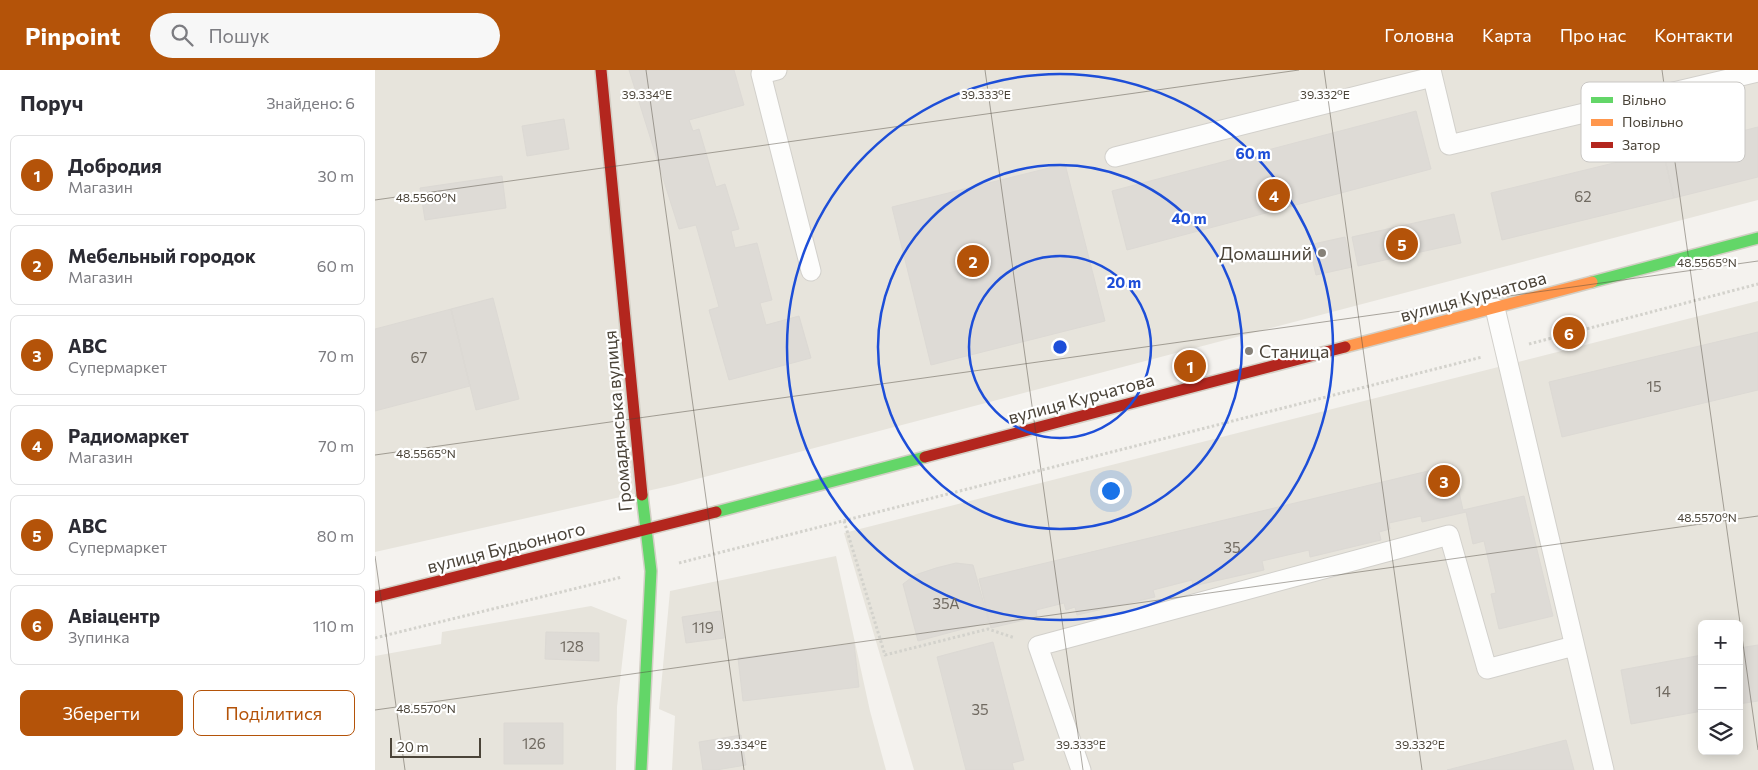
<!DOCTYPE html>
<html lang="uk">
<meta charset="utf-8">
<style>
:root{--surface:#fff;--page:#f7f7f7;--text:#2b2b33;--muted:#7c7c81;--line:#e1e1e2;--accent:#b45309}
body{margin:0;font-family:Commissioner,sans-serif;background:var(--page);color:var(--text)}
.controls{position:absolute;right:15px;bottom:15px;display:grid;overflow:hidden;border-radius:8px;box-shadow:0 2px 12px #0003}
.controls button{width:45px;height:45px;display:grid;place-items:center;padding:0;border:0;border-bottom:1px solid var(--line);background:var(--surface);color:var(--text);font:25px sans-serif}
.scale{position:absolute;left:15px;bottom:12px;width:91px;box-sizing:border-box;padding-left:5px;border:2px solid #4b4439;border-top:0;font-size:14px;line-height:18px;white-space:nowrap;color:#4b4439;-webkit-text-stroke:4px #fff;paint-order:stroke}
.you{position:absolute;left:735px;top:420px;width:18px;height:18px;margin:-12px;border:4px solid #fff;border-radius:50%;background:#1a73e8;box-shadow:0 0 0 8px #1a73e833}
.badge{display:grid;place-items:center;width:32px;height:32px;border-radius:50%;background:var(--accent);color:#fff;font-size:16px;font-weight:700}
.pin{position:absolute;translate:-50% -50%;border:2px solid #fff;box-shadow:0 1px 5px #0006}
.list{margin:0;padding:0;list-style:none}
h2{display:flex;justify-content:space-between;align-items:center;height:65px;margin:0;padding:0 20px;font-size:21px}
h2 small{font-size:16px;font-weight:400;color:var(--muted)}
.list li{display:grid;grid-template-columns:32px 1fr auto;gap:15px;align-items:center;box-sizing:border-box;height:80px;margin:0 10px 10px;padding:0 10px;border:1px solid var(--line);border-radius:8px}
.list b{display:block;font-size:19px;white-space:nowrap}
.list p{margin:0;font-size:16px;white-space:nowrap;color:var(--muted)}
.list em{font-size:16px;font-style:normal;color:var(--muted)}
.actions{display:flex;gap:10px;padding:15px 20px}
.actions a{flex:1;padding:11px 0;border:1px solid var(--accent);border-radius:8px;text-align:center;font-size:18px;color:var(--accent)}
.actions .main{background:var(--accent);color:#fff}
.icon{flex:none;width:28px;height:28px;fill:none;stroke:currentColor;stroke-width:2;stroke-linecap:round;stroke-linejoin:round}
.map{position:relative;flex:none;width:1383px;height:700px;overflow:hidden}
header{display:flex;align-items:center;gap:30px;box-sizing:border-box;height:70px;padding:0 25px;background:var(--accent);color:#fff}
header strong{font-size:24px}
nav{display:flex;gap:28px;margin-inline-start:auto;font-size:18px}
.search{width:350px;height:45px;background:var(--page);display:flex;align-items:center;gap:12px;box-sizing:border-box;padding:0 18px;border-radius:28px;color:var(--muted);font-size:19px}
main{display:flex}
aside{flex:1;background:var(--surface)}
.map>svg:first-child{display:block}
.residential{fill:#e7e4dc;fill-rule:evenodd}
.building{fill:#dedbd6;stroke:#dcd9d4}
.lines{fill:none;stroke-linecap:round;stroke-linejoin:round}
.lane-casing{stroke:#d2d0cb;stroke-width:21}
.fast-casing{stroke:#d3cfc5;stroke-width:14}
.slow-casing{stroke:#d3cfc5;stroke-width:14}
.jam-casing{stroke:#d3cfc5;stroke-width:14}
.path{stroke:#d3d2cc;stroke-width:3;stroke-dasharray:2.5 2.5;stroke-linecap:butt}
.lane{stroke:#fdfdfc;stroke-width:19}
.fast{stroke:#63d668;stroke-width:11}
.slow{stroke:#ff974d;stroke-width:11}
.jam{stroke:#b3261e;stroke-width:11}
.ticks{fill:none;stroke:#4b4439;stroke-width:1;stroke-opacity:0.45}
.ring{fill:none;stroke:#1d4ed8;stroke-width:2.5}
.poi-dot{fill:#868178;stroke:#fff;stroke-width:2}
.labels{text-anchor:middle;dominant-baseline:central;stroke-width:4.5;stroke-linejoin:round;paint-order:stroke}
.number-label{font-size:15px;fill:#706a61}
.poi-label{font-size:18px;fill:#4b4439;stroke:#fff;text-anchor:end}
.street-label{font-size:18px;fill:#4b4439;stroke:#fff}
.key{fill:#fff;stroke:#c9c7c4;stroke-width:1}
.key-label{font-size:14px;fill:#4b4439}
.ticks-label{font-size:12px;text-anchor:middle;fill:#4b4439;stroke:#fff;stroke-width:4.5;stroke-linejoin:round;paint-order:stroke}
.centre{fill:#1d4ed8;stroke:#fff;stroke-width:2.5}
.ring-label{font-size:15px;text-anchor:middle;font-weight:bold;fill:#1d4ed8;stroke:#fff;stroke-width:4.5;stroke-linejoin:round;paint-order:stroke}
</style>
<header>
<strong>Pinpoint</strong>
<div class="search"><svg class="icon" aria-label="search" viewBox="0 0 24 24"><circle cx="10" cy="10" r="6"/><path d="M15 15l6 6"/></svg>Пошук</div>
<nav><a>Головна</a><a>Карта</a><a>Про нас</a><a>Контакти</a></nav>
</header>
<main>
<aside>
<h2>Поруч<small>Знайдено: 6</small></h2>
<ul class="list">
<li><span class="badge">1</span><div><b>Добродия</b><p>Магазин</p></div><em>30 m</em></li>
<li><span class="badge">2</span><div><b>Мебельный городок</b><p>Магазин</p></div><em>60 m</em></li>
<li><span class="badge">3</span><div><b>ABC</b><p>Супермаркет</p></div><em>70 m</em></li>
<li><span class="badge">4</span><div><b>Радиомаркет</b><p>Магазин</p></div><em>70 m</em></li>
<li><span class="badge">5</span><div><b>АВС</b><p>Супермаркет</p></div><em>80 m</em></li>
<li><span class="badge">6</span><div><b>Авіацентр</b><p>Зупинка</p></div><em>110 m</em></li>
</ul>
<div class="actions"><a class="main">Зберегти</a><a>Поділитися</a></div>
</aside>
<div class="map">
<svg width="1383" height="700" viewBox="0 0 1383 700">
<rect width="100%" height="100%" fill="#f4f2ee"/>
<path class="residential" d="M0,0H1383V130L299,415L0,482Z
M1383,231V700H539L469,463ZM1327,554H1364V681H1327Z
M461,486L495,641L511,700H297L300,646L284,639L295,521Z
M216,536L252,550L242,637L241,700H0V586L66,574L67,562Z"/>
<path class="building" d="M254,0H359L369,35L314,50L318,61L324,59L341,117L350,114L364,159L356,161L360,178L382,173L397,230L385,233L391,255L424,246L436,288L354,310L334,240L344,237L321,155L304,159Z
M1041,41L1056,99L752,180L737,121Z
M189,49L194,79L152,86L147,56Z
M1383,57V107L1299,128L1288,81Z
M1288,81L1299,128L1127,170L1116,123Z
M690,94L730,251L556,295L517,137Z
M127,106L131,138L50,150L45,118Z
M1079,144L1086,173L983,196L977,167Z
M970,167L977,197L941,205L934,175Z
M118,228L144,329L101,340L76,239Z
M76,239L95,316L0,341V259Z
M1383,262V320L1187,367L1174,312Z
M1078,395L1088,440L1149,426L1178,546L1124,559L1116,524L1121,523L1109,471L1098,474L1091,442L1047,452L1046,446L1014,453L1015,459L1004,462L1006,470L935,487L934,480L887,491L889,500L818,516L817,510L778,520L780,527L702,545L700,537L691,540L689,533L661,540L662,547L616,558L604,509Z
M581,493L598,495L614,552L543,571L528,514L540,505L561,498Z
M345,541L349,568L311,573L307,547Z
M171,562L224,563V591L170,589Z
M618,572L649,690L637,693L639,700H591L562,587Z
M479,574L484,617L368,631L363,588Z
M1383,575V631L1364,634V578Z
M1327,585V641L1256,654L1246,600Z
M129,653H188V694H129Z
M366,665L371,695L341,700H328L324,672Z
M1191,670L1199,700H1072Z"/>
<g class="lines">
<defs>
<path id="lane" d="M402,0L386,4L436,201
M1056,0L1074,75L1383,2
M740,87L1057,7
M1120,238L1229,700
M706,700L663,576L1074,465L1112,599L1199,576"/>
<path id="fast" d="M1217,212L1383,168
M341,442L550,387
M266,700L276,501L267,425"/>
<path id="slow" d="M970,277L1217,212"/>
<path id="jam" d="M226,0L267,425
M550,387L970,277
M0,527L341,442"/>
</defs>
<use href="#lane" class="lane-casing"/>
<use href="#fast" class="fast-casing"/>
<use href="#slow" class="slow-casing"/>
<use href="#jam" class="jam-casing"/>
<path class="path" d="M1154,274L1383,214
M469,451L510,585L613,559L640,568
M304,493L1107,287
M0,568L247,507"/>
<use href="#lane" class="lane"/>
<use href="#fast" class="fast"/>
<use href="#slow" class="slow"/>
<use href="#jam" class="jam"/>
</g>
<path class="ticks" d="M271,0L369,700M610,0L708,700M949,0L1047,700M1287,0L1383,680M0,130L924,0M0,385L1383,191M0,486L30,700M0,640L1383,446"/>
<g class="ring">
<circle cx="685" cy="277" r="91"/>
<circle cx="685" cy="277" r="182"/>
<circle cx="685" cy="277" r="273"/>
</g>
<g class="poi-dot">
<circle cx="947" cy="183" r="5"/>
<circle cx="874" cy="281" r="5"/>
</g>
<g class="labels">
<g class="number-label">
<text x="1208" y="126">62</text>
<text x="44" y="287">67</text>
<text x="1279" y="316">15</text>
<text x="857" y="477">35</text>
<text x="571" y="533">35А</text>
<text x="328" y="557">119</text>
<text x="197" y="576">128</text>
<text x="1288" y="621">14</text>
<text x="605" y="639">35</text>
<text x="159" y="673">126</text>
</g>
<g class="poi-label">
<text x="937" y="183">Домашний</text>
<text x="884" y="281" text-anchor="start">Станица</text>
</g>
<g class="street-label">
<text transform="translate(1098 226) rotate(-15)">вулиця Курчатова</text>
<text transform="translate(706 328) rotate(-15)">вулиця Курчатова</text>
<text transform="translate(242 351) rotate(-95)">Громадянська вулиця</text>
<text transform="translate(131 477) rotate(-14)">вулиця Будьонного</text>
</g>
</g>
<rect x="1206" y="12" width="164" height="80" rx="8" class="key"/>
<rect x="1216" y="27" width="22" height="6" fill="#63d668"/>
<rect x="1216" y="49" width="22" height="7" fill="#ff974d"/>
<rect x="1216" y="72" width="22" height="6" fill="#b3261e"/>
<g class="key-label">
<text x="1247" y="35">Вільно</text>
<text x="1247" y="57">Повільно</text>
<text x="1247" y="80">Затор</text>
</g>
<g class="ticks-label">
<text x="272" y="29">39.334°E</text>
<text x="611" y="29">39.333°E</text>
<text x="950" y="29">39.332°E</text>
<text x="51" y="132">48.5560°N</text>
<text x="1332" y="197">48.5565°N</text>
<text x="51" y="388">48.5565°N</text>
<text x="1332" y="452">48.5570°N</text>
<text x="51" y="643">48.5570°N</text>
<text x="367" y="679">39.334°E</text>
<text x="706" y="679">39.333°E</text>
<text x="1045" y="679">39.332°E</text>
</g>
<circle cx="685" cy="277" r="8" class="centre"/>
<g class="ring-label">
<text x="878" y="89">60 m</text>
<text x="814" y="154">40 m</text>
<text x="749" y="218">20 m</text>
</g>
</svg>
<div class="controls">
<button>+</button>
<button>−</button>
<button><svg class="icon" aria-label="layers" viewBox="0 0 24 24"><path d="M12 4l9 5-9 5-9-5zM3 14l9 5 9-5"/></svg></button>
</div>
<div class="scale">20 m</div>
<div class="you"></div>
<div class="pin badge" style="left:815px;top:296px">1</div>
<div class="pin badge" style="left:598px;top:191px">2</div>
<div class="pin badge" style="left:1069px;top:411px">3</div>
<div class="pin badge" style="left:899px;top:125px">4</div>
<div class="pin badge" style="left:1027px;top:174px">5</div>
<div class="pin badge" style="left:1194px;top:263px">6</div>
</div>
</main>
